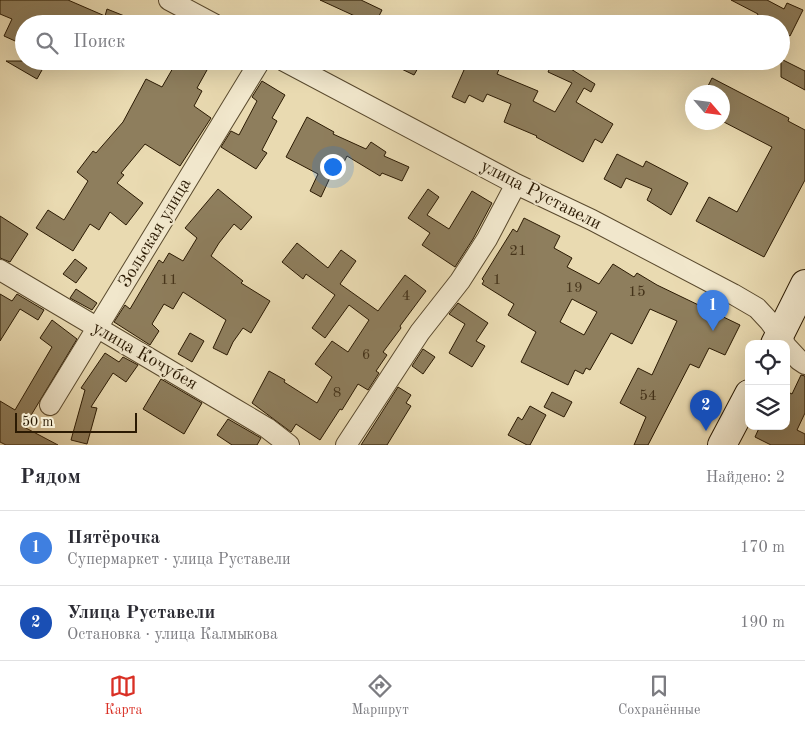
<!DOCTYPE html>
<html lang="ru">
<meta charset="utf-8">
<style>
:root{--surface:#fff;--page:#f7f7f7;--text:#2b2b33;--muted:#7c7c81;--line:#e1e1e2;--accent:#d93025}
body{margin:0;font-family:"Old Standard TT",serif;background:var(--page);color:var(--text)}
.controls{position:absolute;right:15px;bottom:15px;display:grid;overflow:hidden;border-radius:10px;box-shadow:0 5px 20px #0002}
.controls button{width:45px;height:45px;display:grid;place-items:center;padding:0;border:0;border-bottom:1px solid var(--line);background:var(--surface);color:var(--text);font:25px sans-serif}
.compass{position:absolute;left:685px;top:85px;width:45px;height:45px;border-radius:50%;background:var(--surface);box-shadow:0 5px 20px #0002;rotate:118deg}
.scale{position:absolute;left:15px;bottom:12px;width:122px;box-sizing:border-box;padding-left:5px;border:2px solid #2b1a03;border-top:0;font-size:14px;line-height:18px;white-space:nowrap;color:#2b1a03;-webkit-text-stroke:4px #f1e7cc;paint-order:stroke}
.you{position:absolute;left:332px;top:166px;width:18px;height:18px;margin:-12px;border:4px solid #fff;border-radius:50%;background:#1a73e8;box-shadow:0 0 0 8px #1a73e833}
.badge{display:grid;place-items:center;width:32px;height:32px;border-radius:50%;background:var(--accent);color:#fff;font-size:16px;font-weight:700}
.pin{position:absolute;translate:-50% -41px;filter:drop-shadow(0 1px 2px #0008)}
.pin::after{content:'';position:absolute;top:26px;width:18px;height:15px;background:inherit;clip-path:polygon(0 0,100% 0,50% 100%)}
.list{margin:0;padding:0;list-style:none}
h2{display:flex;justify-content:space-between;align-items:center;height:65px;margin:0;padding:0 20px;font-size:21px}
h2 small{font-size:16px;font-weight:400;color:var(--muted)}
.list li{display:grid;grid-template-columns:32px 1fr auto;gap:15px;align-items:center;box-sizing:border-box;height:75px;padding:0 20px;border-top:1px solid var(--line)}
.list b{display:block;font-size:19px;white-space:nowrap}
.list p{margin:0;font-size:16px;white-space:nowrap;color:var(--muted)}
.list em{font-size:16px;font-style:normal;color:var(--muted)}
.icon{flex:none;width:28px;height:28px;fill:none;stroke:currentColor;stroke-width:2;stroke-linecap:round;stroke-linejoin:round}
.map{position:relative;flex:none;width:805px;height:445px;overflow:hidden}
.search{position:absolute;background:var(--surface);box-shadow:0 5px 20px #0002;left:15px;right:15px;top:15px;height:55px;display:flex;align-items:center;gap:12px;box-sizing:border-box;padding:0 18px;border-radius:28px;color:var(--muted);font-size:19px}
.sheet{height:215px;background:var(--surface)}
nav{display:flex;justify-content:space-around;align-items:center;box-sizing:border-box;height:70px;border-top:1px solid var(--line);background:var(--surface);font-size:14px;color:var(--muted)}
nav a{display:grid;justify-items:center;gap:2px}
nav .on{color:var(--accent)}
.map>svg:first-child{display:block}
.building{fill:#8e7e5d;stroke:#2b1a03;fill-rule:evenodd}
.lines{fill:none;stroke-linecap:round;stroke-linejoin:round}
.street-casing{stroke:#5a4a2e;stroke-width:22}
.secondary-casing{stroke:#2b1a03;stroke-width:30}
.street{stroke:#f1e7cc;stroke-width:20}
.secondary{stroke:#f1e7cc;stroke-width:28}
.labels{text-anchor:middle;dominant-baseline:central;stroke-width:4.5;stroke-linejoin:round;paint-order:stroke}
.number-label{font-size:15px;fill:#44331a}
.street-label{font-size:18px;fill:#2b1a03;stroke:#f1e7cc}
</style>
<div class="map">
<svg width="805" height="445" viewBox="0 0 805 445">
<rect width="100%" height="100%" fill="#e9dab1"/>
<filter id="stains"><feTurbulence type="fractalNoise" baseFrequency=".004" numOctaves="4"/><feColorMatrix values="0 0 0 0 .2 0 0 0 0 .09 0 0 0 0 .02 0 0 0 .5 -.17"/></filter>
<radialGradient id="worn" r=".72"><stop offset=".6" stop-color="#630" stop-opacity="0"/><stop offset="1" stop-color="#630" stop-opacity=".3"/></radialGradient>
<path class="building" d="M0,0H68L105,16L107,9L142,23L24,24V45L4,36L12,19L0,14Z
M320,0H361L382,10L375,24H353L357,17Z
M731,0H767L784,9L787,3L803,10L790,36L781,32V24H753L758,14Z
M781,59L805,71V90L781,77Z
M6,61H47L37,79Z
M177,61H212L197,88L202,91L194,106L211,118L180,166L145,144L121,173L124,175L117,183L143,203L126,225L110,212L99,230L90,224L73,251L36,228L48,210L64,220L88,181L77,172L93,151L96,153L123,122L146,79L162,87Z
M385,61H422L414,75Z
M448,61H489L500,67L497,74L538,91L533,101L555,112L572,83L548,72L553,61H558L595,84L591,92L584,88L576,102L613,124L602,143L595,139L583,162L536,137L537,136L504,122L511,104L487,94L483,102L469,95L465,103L452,97L464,70Z
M712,78L789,118L788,121L805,130V180L764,257L696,221L709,197L737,212L772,147L722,121V92H705Z
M262,81L285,95L272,118L277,121L262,150L267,153L256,169L221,147L231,131L239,135L257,101L252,97Z
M307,117L334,132L333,134L366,149L371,142L386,152L384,156L409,167L402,181L382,173L380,176L347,156L341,168L334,169L321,197L310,191L318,174L286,157Z
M617,154L643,167L646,161L688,183L671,215L647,200L652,189L626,178L621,188L604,179Z
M218,189L252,217L241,230L234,224L219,243L211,256L243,281L241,283L270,301L251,333L243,328L233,342L227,355L213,348L226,320L183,292L173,309L164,304L152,324L159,331L150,345L114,322L125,305L130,309L159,260L163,263L169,253L183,261L197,238L185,228Z
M428,189L439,197L427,215L449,229L472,191L492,203L473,239L455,267L422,245L430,233L408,218Z
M0,216L28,234L10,262L0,258Z
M524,218L560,236L554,248L572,258L567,267L599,284L613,264L634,277L637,273L657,285L740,325L725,355L709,348L699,368L690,364L648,445H634L646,417L620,403L638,368L652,375L677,321L650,309L632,344L611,333L590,370L586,368L583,374L575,370L568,385L521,362L536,332L508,315L514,304L482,284L484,281L482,279L513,229L517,232ZM572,299L597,312L584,335L560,322Z
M297,243L328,268L341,250L356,261L340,284L378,311L405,275L426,291L400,326L401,328L383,352L387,355L376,371L379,373L368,390L358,384L342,410L340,409L320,440L296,424L291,432L252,403L269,371L285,380L284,382L317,403L332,377L315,364L332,341L348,352L369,320L349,305L325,338L312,328L335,295L306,274L303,279L282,262Z
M75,259L87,268L76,283L63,274Z
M76,289L97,303L92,310L70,298Z
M0,294L12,301L17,294L44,310L38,320L20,309L0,341Z
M458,303L488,323L476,341L485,346L472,367L449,353L465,324L449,314Z
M52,320L77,339L24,427L58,445H6L0,442V401L15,410L52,347L40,338Z
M190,333L204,341L192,362L178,354Z
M423,349L435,357L423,374L412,366Z
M105,353L119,362L123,357L138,365L126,382L113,373L91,407L97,408L87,444L71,440L85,390L81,388Z
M801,375L805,376V413L797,430L805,434V445H771L755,437L760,426H786V391L792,394Z
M161,379L202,403L184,434L143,409Z
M398,387L411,395L406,403L411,406L387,445H361Z
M552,392L572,402L564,417L544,407Z
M530,406L546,415L530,445H527L508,435L518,417L522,420Z
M228,419L261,438L257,445H232L217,435Z"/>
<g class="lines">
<defs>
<path id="street" d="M169,0L214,24
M284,61L516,184L592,220L733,294L757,308L770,322L785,344
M0,270L235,409L267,428L289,445
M786,346L799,360L805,364
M50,405L260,61
M346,445L420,332L460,281L487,239L516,184"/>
<path id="secondary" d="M775,344L805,284
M722,445L749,394"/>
</defs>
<use href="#street" class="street-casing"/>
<use href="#secondary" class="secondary-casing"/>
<use href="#street" class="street"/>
<use href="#secondary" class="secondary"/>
</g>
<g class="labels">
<g class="number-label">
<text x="518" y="251">21</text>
<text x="169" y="280">11</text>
<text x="497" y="280">1</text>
<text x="574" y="288">19</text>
<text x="637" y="292">15</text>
<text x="406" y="296">4</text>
<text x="366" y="355">6</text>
<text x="337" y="393">8</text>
<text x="648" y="396">54</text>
</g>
<g class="street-label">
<text transform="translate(541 195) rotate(27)">улица Руставели</text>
<text transform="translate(155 233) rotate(-59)">Зольская улица</text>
<text transform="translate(145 356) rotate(30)">улица Кочубея</text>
</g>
</g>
<rect width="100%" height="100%" filter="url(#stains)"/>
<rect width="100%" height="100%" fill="url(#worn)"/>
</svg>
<div class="controls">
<button><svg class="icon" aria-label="locate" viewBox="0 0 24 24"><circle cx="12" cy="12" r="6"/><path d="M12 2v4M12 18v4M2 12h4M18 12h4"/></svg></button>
<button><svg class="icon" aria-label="layers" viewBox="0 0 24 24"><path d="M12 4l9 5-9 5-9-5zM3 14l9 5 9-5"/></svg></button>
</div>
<svg class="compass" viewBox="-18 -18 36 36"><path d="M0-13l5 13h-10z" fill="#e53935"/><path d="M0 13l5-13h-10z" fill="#7c7c81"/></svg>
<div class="scale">50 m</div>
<div class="you"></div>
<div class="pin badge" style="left:713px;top:331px;background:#3f7fe0">1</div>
<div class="pin badge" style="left:706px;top:431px;background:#1a4fb4">2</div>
<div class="search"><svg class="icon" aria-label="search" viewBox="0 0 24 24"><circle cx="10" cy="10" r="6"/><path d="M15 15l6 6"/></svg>Поиск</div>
</div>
<section class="sheet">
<h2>Рядом<small>Найдено: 2</small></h2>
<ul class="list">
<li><span class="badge" style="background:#3f7fe0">1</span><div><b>Пятёрочка</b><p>Супермаркет · улица Руставели</p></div><em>170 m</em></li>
<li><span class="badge" style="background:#1a4fb4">2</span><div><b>Улица Руставели</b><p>Остановка · улица Калмыкова</p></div><em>190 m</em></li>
</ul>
</section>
<nav>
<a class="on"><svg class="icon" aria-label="map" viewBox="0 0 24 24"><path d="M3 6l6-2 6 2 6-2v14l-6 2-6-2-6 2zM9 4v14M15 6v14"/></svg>Карта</a>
<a><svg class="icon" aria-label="directions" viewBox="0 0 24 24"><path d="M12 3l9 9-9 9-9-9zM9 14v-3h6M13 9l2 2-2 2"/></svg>Маршрут</a>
<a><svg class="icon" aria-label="saved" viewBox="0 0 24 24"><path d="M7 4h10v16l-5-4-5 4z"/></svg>Сохранённые</a>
</nav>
